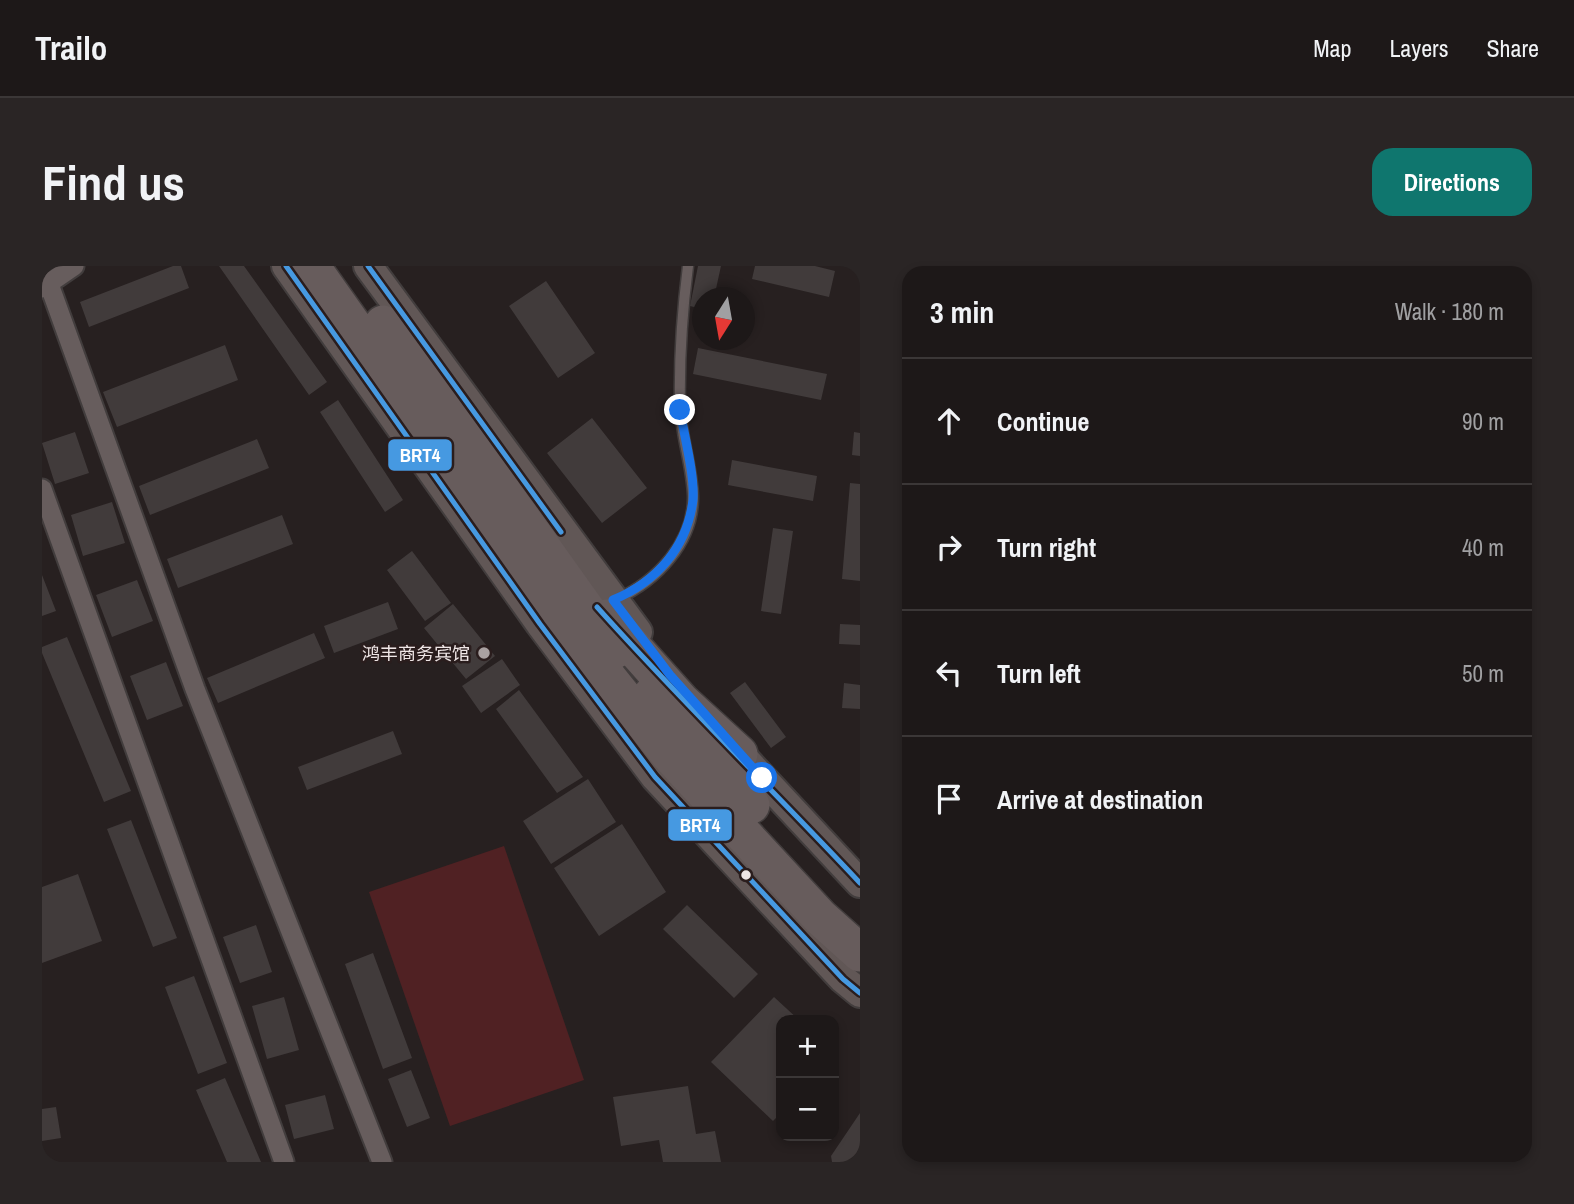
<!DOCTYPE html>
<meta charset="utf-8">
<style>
:root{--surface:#1d1818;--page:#2a2525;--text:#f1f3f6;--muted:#a0a0a2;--line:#3b3737;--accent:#0f766e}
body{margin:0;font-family:"Archivo Narrow","Noto Sans SC",sans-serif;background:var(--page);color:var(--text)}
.controls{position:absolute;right:21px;bottom:21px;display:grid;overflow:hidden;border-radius:14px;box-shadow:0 4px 10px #0003}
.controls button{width:63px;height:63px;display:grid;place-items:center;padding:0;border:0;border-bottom:2px solid var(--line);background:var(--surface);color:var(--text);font:35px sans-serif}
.compass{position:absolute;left:650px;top:21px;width:63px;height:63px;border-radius:50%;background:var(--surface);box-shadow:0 4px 10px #0003;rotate:191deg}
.stop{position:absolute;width:21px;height:21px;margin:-16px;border:5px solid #1a73e8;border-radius:50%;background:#fff}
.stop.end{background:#1a73e8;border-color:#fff;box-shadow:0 2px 7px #0008}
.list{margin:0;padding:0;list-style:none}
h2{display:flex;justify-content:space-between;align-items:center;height:91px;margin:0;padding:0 28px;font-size:30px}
h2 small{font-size:23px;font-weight:400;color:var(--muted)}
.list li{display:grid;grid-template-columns:46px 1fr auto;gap:21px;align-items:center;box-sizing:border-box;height:126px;padding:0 28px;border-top:2px solid var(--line)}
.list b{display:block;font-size:26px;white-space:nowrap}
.list em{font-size:23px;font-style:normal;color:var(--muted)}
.icon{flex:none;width:38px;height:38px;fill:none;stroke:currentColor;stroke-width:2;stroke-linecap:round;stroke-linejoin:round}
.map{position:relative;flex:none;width:818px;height:896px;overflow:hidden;border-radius:21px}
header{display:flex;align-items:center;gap:42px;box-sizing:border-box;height:98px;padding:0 35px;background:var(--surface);border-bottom:2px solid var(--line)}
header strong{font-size:33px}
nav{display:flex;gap:38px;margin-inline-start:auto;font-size:24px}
.intro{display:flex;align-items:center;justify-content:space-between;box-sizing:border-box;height:168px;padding:0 42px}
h1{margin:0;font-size:49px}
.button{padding:18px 32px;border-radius:21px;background:var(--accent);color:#fff;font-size:24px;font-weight:700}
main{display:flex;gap:42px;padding:0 42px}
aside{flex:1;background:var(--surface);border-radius:21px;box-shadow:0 4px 10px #0003}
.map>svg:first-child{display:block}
.pitch{fill:#502123}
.building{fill:#413b3b}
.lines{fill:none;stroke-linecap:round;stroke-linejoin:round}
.lane-casing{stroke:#423d3d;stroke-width:13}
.street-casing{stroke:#423d3d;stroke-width:23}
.secondary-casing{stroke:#423d3d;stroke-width:32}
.highway-casing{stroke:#423d3d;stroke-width:40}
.lane{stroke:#675d5d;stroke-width:10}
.street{stroke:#675d5d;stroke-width:19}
.secondary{stroke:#615756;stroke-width:28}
.highway{stroke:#675c5c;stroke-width:37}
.bus-1-casing{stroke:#2a1d1d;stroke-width:10}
.bus-1{stroke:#4699e1;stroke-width:5}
.route{stroke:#1a73e8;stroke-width:9}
.poi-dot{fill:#a9a1a1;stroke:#2a1d1d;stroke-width:2.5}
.bus-dot{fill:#efe6e6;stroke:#2a1d1d;stroke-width:2.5}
.labels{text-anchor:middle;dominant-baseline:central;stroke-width:5;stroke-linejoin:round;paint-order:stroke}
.poi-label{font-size:18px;fill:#efe6e6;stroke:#2a1d1d;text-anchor:end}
.line-badge{stroke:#2a1d1d;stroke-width:2.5}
.badge-label{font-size:19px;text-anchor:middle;font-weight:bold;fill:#fff}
</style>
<header>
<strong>Trailo</strong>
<nav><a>Map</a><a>Layers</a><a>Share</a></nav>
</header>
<div class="intro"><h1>Find us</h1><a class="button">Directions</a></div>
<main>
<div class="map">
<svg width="818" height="896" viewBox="0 0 818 896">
<rect width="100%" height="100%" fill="#272020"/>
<path class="pitch" d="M462,580L542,814L408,860L327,626Z"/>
<path class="building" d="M131,0H139L147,22L47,61L38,36Z
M177,0H202L285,116L267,129Z
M656,0H679L672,32H660V43L648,40Z
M713,0H773L793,5L787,31L710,13Z
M504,15L553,87L516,112L467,40Z
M183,79L196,114L75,161L61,126Z
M656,82L785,108L779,134L651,108Z
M296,134L361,234L343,246L278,146Z
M550,152L605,222L560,257L505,187Z
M33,166L47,207L13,218L0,177Z
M812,166L818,167V190L810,189Z
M215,173L227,202L108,249L97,220Z
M690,194L775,210L771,235L686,219Z
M808,217L818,218V315L800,313Z
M70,236L83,277L41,290L29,249Z
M240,249L251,278L136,322L125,293Z
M731,262L751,265L739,348L719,345Z
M370,285L409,337L383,355L345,304Z
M0,309L14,345L0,350Z
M95,314L111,355L70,371L54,329Z
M346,336L356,363L292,387L282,360Z
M411,338L453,390L424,413L382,362Z
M798,358L818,359V379L797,378Z
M272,367L283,392L176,437L165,412Z
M25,371L89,525L62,536L0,387V381Z
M460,393L478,419L439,447L420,420Z
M124,396L141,440L105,454L88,410Z
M703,416L744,471L729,482L688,427Z
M802,417L818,419V443L800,442Z
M477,424L541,511L515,527L454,443Z
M351,465L360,488L265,524L256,501Z
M546,513L574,556L509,598L481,555Z
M89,554L135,672L111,681L65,563Z
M580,558L624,626L557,670L512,602Z
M36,608L60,675L0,697V621Z
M645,639L716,708L692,732L621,663Z
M214,659L230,706L198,717L181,671Z
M331,687L370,792L341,803L303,698Z
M152,710L185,797L156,808L123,721Z
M242,731L257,784L225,793L210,740Z
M732,731L757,754H739V847L731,855L669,796Z
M369,804L388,852L365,861L346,813Z
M183,812L219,896H185L154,824Z
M646,820L654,868L673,865L679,896H621L617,874L579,880L571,831Z
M283,829L292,863L252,873L243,839Z
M14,841L19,872L0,875V843Z
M818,847V896H790L789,890Z"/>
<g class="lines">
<defs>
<path id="lane" d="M575,333C615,315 652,276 651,230C650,200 639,170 638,140C637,92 640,47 646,0"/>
<path id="street" d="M7,18L153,423L340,896
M0,22L32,0
M0,223L242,896"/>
<path id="secondary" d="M244,0L498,358L613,511L801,713L818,727
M326,0L596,366
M684,473L818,617"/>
<path id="highway" d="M269,0L514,347L627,488L778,651L818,687
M341,58L573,384
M565,352L640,436L697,488
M609,430L709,539"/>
</defs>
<use href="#lane" class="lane-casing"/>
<use href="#street" class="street-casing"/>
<use href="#secondary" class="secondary-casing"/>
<use href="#highway" class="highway-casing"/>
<use href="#lane" class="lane"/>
<use href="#street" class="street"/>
<use href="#secondary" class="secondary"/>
<use href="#highway" class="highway"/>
<defs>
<path id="bus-1" d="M244,0L498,358L613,511L801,713L818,727
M326,0L519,266
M555,341C640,436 731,524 818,617"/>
</defs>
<use href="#bus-1" class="bus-1-casing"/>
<use href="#bus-1" class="bus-1"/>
</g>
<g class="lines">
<path class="route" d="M638,144C642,169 653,210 651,234C645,282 614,316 571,334L628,409L720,512"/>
</g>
<circle class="poi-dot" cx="442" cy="387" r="7"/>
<circle class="bus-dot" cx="704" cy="609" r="6"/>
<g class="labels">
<g class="poi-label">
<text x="428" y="387">鸿丰商务宾馆</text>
</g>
</g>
<g class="line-badge">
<rect x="345" y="172" width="66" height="34" rx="7" fill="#4699e1"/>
<rect x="625" y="542" width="66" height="34" rx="7" fill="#4699e1"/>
</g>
<g class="badge-label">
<text x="378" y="196">BRT4</text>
<text x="658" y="566">BRT4</text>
</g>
</svg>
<div class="controls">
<button>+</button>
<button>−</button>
</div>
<svg class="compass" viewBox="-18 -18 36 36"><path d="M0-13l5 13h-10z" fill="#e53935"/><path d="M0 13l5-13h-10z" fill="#a0a0a2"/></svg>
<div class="stop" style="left:720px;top:512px"></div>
<div class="stop end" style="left:638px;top:144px"></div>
</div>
<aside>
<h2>3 min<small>Walk · 180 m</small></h2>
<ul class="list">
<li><svg class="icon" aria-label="ahead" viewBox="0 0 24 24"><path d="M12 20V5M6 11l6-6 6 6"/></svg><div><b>Continue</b></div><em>90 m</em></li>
<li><svg class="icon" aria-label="right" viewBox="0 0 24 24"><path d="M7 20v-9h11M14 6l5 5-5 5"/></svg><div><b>Turn right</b></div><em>40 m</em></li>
<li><svg class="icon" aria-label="left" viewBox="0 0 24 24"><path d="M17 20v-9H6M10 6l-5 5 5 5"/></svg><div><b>Turn left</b></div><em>50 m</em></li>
<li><svg class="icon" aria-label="arrive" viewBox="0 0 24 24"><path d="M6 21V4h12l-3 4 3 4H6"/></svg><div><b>Arrive at destination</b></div></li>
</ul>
</aside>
</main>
